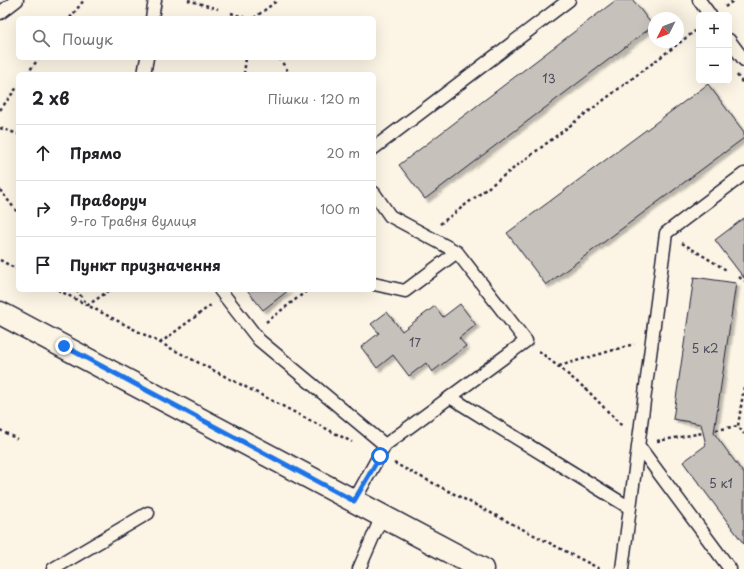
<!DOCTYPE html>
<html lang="uk">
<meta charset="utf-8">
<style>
:root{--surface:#fff;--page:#f6f6f6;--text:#202124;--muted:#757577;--line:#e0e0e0}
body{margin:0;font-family:"Playpen Sans",sans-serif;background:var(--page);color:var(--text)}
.controls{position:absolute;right:12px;top:12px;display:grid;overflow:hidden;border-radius:6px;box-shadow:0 4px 16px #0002}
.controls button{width:36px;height:36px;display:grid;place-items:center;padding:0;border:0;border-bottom:1px solid var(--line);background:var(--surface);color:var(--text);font:20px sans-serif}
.compass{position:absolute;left:648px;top:12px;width:36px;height:36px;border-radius:50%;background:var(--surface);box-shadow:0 4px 16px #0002;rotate:228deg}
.stop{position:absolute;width:12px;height:12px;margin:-9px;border:3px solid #1a73e8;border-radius:50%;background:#fff}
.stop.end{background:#1a73e8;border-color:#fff;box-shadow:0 1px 4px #0008}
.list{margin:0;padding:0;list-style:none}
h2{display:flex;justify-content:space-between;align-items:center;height:52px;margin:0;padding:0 16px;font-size:17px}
h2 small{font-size:13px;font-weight:400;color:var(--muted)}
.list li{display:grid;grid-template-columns:26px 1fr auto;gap:12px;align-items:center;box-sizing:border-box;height:56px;padding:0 16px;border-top:1px solid var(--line)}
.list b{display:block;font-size:15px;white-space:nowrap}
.list p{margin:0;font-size:13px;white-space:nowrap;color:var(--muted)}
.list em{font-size:13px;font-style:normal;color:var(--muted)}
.icon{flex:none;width:22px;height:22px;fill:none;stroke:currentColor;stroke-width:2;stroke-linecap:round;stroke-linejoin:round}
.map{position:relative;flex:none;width:744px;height:569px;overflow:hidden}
.search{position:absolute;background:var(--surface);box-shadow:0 4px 16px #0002;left:16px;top:16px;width:360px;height:44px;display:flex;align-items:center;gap:10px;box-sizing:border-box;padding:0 14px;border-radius:6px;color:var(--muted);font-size:15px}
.panel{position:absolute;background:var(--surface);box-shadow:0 4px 16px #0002;left:16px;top:72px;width:360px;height:220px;border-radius:6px}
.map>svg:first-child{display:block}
.building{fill:#c6c1bb;stroke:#22223b;filter:url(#shadow)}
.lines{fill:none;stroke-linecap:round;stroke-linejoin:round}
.lane-casing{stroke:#22223b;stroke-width:15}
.secondary-casing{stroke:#22223b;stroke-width:25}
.path{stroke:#22223b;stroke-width:2.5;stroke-dasharray:3 3;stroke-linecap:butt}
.lane{stroke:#fcf5e5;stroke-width:12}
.secondary{stroke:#fcf5e5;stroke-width:22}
.route{stroke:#1a73e8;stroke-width:5}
.labels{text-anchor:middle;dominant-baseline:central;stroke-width:3;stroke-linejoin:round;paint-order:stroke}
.number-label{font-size:12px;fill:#4b4a5b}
</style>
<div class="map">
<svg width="744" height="569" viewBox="0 0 744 569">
<defs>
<filter id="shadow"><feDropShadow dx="3.5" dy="3.5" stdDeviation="1" flood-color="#0004"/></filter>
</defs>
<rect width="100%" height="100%" fill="#fcf5e5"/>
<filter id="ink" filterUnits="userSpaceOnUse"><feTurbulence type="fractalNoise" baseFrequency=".025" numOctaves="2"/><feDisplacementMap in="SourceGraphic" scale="8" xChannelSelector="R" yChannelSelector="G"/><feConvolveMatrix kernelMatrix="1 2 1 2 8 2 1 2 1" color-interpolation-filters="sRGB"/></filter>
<g filter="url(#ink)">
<path class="building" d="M616,0H633L653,26L425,199L399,165Z
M708,84L744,132V138L546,285L507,233Z
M744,218V278L715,240Z
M694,277L736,283L714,433L744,474V544L683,462L706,445L701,424L673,419Z
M247,290H289L263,310Z
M460,304L476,325L459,338L466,346L432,372L426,363L409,376L393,355L377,368L361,347L379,333L371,324L387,312L402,331L435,306L443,317Z"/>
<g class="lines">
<defs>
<path id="lane" d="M699,0L710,15
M0,13L17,0
M152,18L155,0
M729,40L744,60
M144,74L147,58
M374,148L569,0
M374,284L405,291L457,252
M220,290L259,340L385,445
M450,397L630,508
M638,445L730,569
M354,501L385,445L526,341L457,252L390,216L374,193
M53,569L148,513
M359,569L382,516
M622,569L666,233L744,174"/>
<path id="secondary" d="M0,313L482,569"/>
</defs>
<use href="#lane" class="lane-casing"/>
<use href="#secondary" class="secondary-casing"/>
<path class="path" d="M188,0L218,9
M725,7L733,1
M231,13L246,18
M70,18L84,0
M254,18L278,0
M279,58L290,74
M27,74L39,58
M244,74L246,58
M737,75L744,85
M0,110L18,86
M0,128L18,134
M0,190L18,213
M440,224L699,28
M682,243L728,271
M0,260L18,270
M739,277L744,281
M58,290L352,442
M76,290L88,305L110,290
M266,322L308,290
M160,343L211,305
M539,351L587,390L623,427
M559,366L634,344
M744,387L738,426L744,434
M0,430L17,439
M716,430L738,426
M657,441L703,433
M394,463L600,569"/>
<use href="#lane" class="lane"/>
<use href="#secondary" class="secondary"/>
</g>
</g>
<g class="lines" filter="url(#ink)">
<path class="route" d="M64,346L354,501L380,456"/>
</g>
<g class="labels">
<g class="number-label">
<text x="549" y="78">13</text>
<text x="415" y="342">17</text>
<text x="705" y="348">5 к2</text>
<text x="721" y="483">5 к1</text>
</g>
</g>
</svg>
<div class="controls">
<button>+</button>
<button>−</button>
</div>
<svg class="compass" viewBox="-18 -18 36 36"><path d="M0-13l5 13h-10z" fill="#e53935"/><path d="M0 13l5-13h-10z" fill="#757577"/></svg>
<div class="stop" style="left:380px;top:456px"></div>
<div class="stop end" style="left:64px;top:346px"></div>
<div class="search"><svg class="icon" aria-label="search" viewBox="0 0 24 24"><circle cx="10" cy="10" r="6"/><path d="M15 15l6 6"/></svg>Пошук</div>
<section class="panel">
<h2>2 хв<small>Пішки · 120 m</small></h2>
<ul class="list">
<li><svg class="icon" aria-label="ahead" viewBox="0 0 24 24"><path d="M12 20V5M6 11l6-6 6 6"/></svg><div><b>Прямо</b></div><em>20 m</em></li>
<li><svg class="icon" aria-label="right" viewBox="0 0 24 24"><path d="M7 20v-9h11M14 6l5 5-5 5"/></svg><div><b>Праворуч</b><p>9-го Травня вулиця</p></div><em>100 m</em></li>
<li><svg class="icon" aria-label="arrive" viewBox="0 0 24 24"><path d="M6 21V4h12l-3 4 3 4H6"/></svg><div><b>Пункт призначення</b></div></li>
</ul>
</section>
</div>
